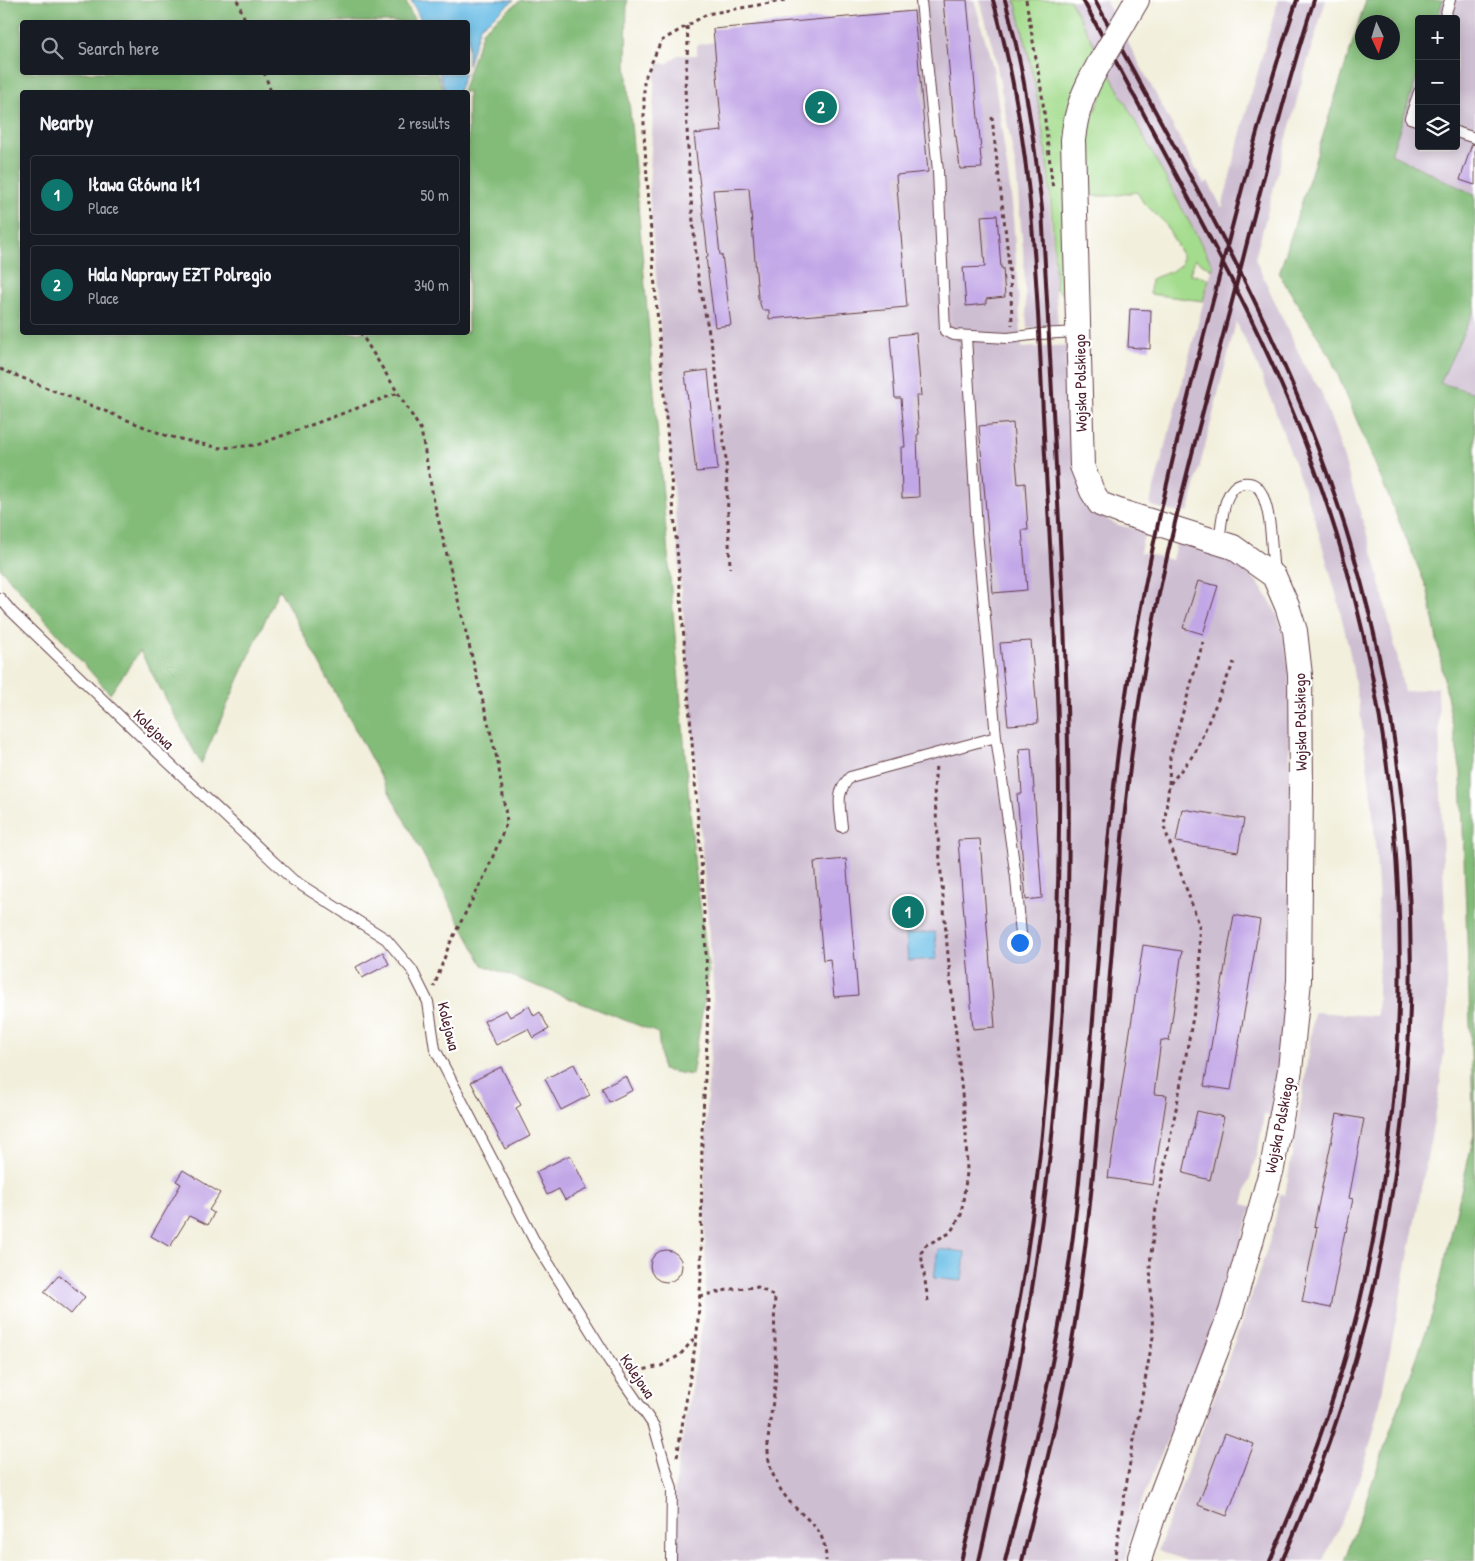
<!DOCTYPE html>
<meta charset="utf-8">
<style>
:root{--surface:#171b24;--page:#20242c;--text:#f1f3f6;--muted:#9ea1a6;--line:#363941;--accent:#0f766e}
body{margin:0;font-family:"Patrick Hand",sans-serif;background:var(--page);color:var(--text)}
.controls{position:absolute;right:15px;top:15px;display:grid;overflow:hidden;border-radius:5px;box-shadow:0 2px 12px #0003}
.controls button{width:45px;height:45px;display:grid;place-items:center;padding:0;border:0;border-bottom:1px solid var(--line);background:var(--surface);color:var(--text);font:25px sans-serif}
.compass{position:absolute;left:1355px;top:15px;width:45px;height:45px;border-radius:50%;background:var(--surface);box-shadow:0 2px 12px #0003;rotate:176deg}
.you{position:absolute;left:1019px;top:942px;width:18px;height:18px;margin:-12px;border:4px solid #fff;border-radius:50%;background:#1a73e8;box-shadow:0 0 0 8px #1a73e833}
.badge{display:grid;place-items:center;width:32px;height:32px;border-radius:50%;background:var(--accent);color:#fff;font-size:16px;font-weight:700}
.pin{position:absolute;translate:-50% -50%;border:2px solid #fff;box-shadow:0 1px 5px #0006}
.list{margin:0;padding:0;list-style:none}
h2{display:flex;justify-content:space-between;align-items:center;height:65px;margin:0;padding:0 20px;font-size:21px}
h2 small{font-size:16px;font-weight:400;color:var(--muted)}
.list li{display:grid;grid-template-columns:32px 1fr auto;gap:15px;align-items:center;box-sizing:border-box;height:80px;margin:0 10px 10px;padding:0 10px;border:1px solid var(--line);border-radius:5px}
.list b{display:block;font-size:19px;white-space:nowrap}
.list p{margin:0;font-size:16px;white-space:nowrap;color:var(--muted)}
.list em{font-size:16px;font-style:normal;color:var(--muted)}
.icon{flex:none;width:28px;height:28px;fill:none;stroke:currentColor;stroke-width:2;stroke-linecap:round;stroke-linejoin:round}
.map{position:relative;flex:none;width:1475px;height:1561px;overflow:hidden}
.search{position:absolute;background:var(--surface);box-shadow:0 2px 12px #0003;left:20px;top:20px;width:450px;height:55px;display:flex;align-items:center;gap:12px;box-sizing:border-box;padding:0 18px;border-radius:5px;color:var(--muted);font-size:19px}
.panel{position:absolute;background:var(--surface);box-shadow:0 2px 12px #0003;left:20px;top:90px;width:450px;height:245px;border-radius:5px}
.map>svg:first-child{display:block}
.industrial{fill:#cebed1}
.green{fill:#a4dc8e;stroke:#777e5c}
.forest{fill:#83bc79;stroke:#666e52;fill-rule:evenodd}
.water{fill:#6bbee7;stroke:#5a6e89}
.building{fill:#c2a7e7}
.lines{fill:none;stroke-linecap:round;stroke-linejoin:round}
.service-casing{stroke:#633e46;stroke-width:12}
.tertiary-casing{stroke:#633e46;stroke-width:26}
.path{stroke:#633e46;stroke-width:3;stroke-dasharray:4 4;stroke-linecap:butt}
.service{stroke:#fff;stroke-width:10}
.tertiary{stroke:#fff;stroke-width:24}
.rail{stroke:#4a1f2b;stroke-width:4}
.tertiary-bridge-casing{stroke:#633e46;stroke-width:26;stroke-linecap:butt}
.tertiary-bridge{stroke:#fff;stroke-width:24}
.labels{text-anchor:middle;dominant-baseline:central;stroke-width:4.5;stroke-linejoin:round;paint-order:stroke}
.street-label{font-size:16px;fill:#4a1f2b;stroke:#fff}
</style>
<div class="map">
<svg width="1475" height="1561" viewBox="0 0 1475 1561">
<rect width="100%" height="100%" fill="#fff"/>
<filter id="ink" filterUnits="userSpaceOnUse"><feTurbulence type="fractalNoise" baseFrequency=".02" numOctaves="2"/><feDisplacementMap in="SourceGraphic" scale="10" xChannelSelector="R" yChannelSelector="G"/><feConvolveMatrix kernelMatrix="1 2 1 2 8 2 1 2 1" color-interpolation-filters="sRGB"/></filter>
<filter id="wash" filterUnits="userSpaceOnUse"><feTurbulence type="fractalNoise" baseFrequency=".0096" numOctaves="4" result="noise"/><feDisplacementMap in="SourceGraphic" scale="20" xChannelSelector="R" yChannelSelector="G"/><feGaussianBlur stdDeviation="1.12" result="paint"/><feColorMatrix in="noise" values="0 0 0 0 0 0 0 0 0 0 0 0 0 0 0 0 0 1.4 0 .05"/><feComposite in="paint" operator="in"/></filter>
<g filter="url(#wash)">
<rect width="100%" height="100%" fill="#f2efdc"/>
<path class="industrial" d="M920,0H974L993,67L1012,203L1022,348L1071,345L1077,462L1106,519L1118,525L1145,531L1140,552L1172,560L1177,539L1201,547L1228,559L1245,570L1257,582L1267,596L1276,612L1282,629L1289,668L1292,939L1287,1010L1271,1116L1264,1115L1259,1145L1243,1204L1252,1207L1223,1297L1196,1370L1141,1503L1129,1541L1126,1561H675L674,1496L678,1463L704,1314L706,1277L704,1189L707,1100L713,1023V985L649,189L655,73L659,63L667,64L678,55H697V45L714,42L713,29L914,11Z
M980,0H1015L1028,49L1043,128L1047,166L1058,326L1027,328L1023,249L1016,170L995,56Z
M1070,0H1105L1204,184L1208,181L1222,208L1245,116L1278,0H1326L1303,77L1255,259L1308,373L1320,389L1336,433L1375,561L1398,660L1404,692L1438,687L1443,863L1447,967V1010L1444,1052L1438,1101L1378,1414L1367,1457L1351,1501L1323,1561H1187L1158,1550L1252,1294L1273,1230L1280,1195H1285L1303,1091L1314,1012L1377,1016L1379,961L1378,885L1372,802L1360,711L1350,654L1338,601L1315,520L1268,391L1252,353L1236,322L1189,510L1183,514L1151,506L1150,503L1213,266Z
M1443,0H1475V195L1391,154L1419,71V146H1456V19H1437Z
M1475,308V393L1439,383Z"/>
<path class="green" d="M1015,0H1070L1213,266L1212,270L1195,259L1190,274L1209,279L1203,301L1150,294L1151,279L1172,271L1182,264V255L1165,223L1143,202L1137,192L1111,196H1086L1084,146L1085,132L1102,95L1099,78L1087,63L1082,70L1067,112L1073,301L1056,289C1053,235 1051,180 1042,126C1036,84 1026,42 1015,0Z"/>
<path class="forest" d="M0,0H405L415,22H22V72H436L445,92H22V332H468V92H462L483,30L521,0H627L626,65L695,868L709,971L692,1075L662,1070L658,1033L483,965L279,589L201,764L140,651L110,694L0,568Z
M1366,0H1443L1437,19H1419V71L1391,154L1475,195V308L1440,383L1475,393V1561H1344L1433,1312L1474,1135L1461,772L1428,591L1330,356L1279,274ZM1362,22H1392V52H1362Z"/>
<path class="water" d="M411,0H514L480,27L468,65V22H422Z
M439,73H465L458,92H446Z
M935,932L937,959L908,961L906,934Z
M938,1249L965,1252L962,1281L934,1278Z"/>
<g id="blocks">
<path class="building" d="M943,0H967L981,150H980L982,168L960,169L956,136H955Z
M914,11L928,172L896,175L907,307L769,319V310H762L758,297L749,188L713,190L720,255H722L731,325L715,327L706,257L708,256L694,134L722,131L713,29Z
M1472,144L1475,145V185L1460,180Z
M997,215L1001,268H1003L1005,297L986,299V304L966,306L963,268L985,267L981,216Z
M1130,309L1151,310L1150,349L1128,347Z
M916,333L921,396H916L919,434L917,435L919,497L902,498L901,447H905L901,398H895L890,336Z
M708,370L718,470L696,472L685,373Z
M1013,423L1018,484L1025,483L1028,530H1022L1027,590L993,593L979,426Z
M1198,581L1218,586L1203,634L1183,628Z
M1031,641L1038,723L1008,725L1000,643Z
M1031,748L1042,898L1026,900L1017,794H1022L1019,749Z
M1182,809L1244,819L1238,852L1176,842Z
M980,839L995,1027L973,1029L958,840Z
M846,859L858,995L834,997L830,959L823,960L814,862Z
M901,899L916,900L915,924H901Z
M1234,915L1260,920L1231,1090L1204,1086Z
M1143,945L1182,951L1169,1041L1161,1040L1154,1094L1167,1095L1153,1185L1108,1178Z
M383,952L389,964L362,978L356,967Z
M529,1006L534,1016L540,1012L549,1029L533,1038L528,1029L496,1045L484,1021L506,1010L510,1017Z
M574,1064L590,1095L561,1110L545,1079Z
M501,1067L521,1105L516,1108L530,1136L505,1149L471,1082Z
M626,1076L633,1090L609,1102L602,1088Z
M1197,1111L1224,1117L1210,1180L1183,1173Z
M1337,1114L1364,1119L1349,1198L1353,1199L1346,1232L1345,1231L1330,1308L1302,1302L1317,1227L1314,1226Z
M570,1155L587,1189L565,1200L559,1189L547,1195L536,1172Z
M183,1170L220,1193L209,1210L214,1213L208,1225L189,1216L170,1247L151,1236L181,1184L176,1181Z
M650 1266a16 16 0 1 1 32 0a16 16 0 1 1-32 0Z
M59,1275L85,1297L71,1314L44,1292Z
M1225,1433L1254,1444L1227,1516L1198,1505Z"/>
</g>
</g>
<g filter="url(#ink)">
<use href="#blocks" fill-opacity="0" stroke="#633e46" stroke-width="1"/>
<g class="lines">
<defs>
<path id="service" d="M921,1L938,171L945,331L954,335L1008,338L1039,334L1079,332
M1444,19L1450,0
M1419,92L1410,118L1419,121
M1456,132L1475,138
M966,336L977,531L996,737L1016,878L1022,946
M1219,542C1222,524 1222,480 1249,483C1257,484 1262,492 1264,499C1272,521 1271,549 1274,572
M0,598L11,611L155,750L293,880L386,939L412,970L428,1002L435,1049L534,1240L610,1362L654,1426L672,1489L671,1561
M842,827C840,806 835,793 850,777L996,737"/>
<path id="tertiary" d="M1123,24L1137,0
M1099,64C1084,90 1076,110 1073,140L1082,466L1092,491L1100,504L1121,512L1233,547L1274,576L1287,606L1295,631L1300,675L1301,785L1299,981L1290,1070L1272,1168L1231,1312L1154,1514L1140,1557V1561"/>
</defs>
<use href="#service" class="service-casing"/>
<use href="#tertiary" class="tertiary-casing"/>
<path class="path" d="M237,0L246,22
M1026,0L1042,94L1053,190
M687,26L688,42L685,88L690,188L698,277L715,363L726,460L730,568
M264,72L271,92
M992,117C999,186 1011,255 1012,325
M360,332L421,430L434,502L498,763L507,822L487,871L449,945L434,987
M0,369L167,436L220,448L257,445L398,393
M1169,784L1170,757L1203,642
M700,1296L732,1289L758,1287L775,1297C773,1327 777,1356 775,1385C773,1409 763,1447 771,1469C775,1481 781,1492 790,1502C809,1523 826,1528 826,1561
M928,1301L921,1253L926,1245L950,1233L961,1215L967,1173L966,1133L947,945L934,789L936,765
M629,1367L642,1370L661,1366L680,1355L697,1335
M677,1457L697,1334L701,1277L702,1132L707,1041L708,995L702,872L678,561L654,275L644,134V80L661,41L707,14L787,0
M1116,1561L1115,1555L1131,1456L1153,1337L1150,1264L1156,1208L1177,1104L1200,979L1199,924L1164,827L1169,785L1195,753L1234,662"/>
<use href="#service" class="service"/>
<use href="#tertiary" class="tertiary"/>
<path class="rail" d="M1083,0C1115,61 1148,121 1180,182C1222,260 1263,338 1296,420C1415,715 1431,1045 1347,1352C1327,1423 1300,1493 1270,1561
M1095,0C1172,145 1258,289 1316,443C1454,804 1440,1209 1282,1561
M961,1561C986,1464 1009,1366 1025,1267C1047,1122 1058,973 1059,826C1060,702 1052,578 1045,455C1037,302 1036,148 993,0
M979,1561C1030,1342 1063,1117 1068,892C1071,762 1065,632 1058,503C1053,405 1048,307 1042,209C1034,138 1024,69 1005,0
M1005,1561C1030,1463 1055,1365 1069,1264C1077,1214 1081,1163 1085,1113C1097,983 1104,852 1122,722C1141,582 1175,445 1211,308C1238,205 1263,101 1297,0
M1022,1561C1044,1473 1067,1385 1079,1295C1105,1105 1109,912 1136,722C1156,582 1194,445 1230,309C1257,206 1281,102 1314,0"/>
<defs>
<path id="tertiary-bridge" d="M1099,64L1123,24"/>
</defs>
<use href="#tertiary-bridge" class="tertiary-bridge-casing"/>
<use href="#tertiary-bridge" class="tertiary-bridge"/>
</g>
</g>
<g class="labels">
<g class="street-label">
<text transform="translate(1080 383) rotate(-91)">Wojska Polskiego</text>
<text transform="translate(1300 722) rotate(-91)">Wojska Polskiego</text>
<text transform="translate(154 729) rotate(44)">Kolejowa</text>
<text transform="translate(449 1026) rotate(76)">Kolejowa</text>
<text transform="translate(1279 1125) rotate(-79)">Wojska Polskiego</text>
<text transform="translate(638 1376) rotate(56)">Kolejowa</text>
</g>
</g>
</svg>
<div class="controls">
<button>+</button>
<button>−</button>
<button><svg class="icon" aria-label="layers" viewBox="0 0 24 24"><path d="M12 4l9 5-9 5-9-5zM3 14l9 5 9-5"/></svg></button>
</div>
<svg class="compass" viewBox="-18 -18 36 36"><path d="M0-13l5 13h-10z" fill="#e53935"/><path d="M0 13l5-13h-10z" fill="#9ea1a6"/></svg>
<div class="you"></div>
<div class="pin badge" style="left:908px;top:912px">1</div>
<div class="pin badge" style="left:821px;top:107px">2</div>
<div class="search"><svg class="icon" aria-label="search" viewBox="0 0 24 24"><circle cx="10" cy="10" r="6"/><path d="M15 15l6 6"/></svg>Search here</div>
<section class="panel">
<h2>Nearby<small>2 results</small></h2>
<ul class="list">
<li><span class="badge">1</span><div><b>Iława Główna Ił1</b><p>Place</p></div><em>50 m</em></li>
<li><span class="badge">2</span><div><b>Hala Naprawy EZT Polregio</b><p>Place</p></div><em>340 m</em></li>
</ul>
</section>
</div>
